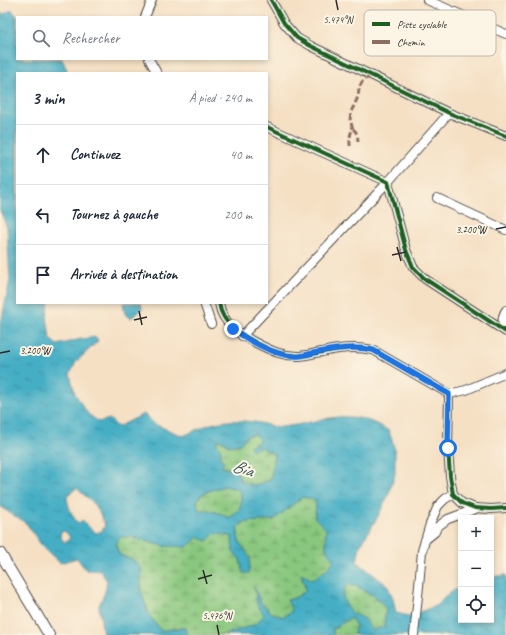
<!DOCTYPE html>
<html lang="fr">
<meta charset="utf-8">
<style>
:root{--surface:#fff;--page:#f2f2f3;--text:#1f2937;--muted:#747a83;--line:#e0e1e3}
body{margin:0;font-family:Caveat,sans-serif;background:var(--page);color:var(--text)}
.controls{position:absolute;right:12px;bottom:12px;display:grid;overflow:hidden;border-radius:0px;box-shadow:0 2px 6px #0003}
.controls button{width:36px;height:36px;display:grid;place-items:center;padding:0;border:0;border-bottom:1px solid var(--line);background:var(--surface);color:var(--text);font:20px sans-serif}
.stop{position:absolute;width:12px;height:12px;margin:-9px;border:3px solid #1a73e8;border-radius:50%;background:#fff}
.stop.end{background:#1a73e8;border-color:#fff;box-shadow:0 1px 4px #0008}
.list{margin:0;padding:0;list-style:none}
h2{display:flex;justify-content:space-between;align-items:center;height:52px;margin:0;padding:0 16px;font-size:17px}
h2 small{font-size:13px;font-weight:400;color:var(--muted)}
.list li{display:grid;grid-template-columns:26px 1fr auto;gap:12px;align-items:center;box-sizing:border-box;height:60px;padding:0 16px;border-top:1px solid var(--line)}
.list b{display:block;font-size:15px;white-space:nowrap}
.list em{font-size:13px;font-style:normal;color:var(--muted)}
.icon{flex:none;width:22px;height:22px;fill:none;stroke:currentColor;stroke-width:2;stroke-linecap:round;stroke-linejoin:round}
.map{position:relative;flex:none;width:506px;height:635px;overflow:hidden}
.search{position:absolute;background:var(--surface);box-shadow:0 2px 6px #0003;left:16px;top:16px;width:252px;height:44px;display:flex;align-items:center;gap:10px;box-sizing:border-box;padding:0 14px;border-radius:0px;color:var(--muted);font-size:15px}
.panel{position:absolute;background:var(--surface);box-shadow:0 2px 6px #0003;left:16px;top:72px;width:252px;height:232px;border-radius:0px}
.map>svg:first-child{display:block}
.wetland{fill:url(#wetland-marsh);stroke:#5a7954}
.water{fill:url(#water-ripples);stroke:#386c78;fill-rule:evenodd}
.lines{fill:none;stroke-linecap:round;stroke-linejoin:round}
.minor-casing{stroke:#494642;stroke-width:10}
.major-casing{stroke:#494642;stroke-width:12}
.minor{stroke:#fff;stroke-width:8}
.major{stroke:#fff;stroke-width:10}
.quiet{stroke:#8d6e63;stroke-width:3;stroke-dasharray:6 3;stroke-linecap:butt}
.cycleway-casing{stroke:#fcf5e5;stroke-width:6}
.cycleway{stroke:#1b5e20;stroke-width:4}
.route{stroke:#1a73e8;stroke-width:5}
.ticks{fill:none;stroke:#2b2b2b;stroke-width:1.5}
.labels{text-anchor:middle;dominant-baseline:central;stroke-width:4;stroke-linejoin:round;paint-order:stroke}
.water-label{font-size:18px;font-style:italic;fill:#345961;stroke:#fcf5e5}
.key{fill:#fcf5e5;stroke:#bdb8ad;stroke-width:1}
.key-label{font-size:11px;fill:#2b2b2b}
.ticks-label{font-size:10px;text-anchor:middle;fill:#2b2b2b;stroke:#fcf5e5;stroke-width:4;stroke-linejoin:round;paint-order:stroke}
</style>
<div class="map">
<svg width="506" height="635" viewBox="0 0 506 635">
<defs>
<pattern id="wetland-marsh" width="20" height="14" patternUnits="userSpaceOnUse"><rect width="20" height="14" fill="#89c77e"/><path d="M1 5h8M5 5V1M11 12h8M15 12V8" fill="none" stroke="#70a267"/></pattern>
<pattern id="water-ripples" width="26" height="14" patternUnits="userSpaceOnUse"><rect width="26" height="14" fill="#45aec5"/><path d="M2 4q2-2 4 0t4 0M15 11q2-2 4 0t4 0" fill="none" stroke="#3a8ea0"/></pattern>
</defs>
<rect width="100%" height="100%" fill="#fcf5e5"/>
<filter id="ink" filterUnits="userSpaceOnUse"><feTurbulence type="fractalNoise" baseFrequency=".025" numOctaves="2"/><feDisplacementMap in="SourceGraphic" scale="8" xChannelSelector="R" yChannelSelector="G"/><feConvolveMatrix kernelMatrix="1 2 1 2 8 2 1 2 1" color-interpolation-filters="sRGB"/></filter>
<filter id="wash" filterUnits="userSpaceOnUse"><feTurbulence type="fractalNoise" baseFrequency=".012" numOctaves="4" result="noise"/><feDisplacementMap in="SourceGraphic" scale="16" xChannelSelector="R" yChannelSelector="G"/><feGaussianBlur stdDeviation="0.9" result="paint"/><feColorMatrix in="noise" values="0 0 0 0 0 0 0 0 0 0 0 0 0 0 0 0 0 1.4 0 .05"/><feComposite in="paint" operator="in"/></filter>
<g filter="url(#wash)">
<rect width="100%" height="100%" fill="#f5e0c4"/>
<path class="wetland" d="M254,434L259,438C259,449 266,449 274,454L272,473L270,480L257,485L243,483L236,471L221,467L220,458L221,451L216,441L220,440L226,442L228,446L240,444L247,436Z
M225,486L230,487L239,490C244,503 241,511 229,518C218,511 212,511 199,510C198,507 197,504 197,501C199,492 217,489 225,486Z
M302,497L316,500L315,518L326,529V548L334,561L325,571L312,580L301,574L306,591L295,598L288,600L292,611L283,617L272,613L261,603L255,589L257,604L264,615L256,624L235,631L225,635H187L185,628L172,629L161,631L149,615L141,591V568L135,561L119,554L116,545L119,537H131L164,546L198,537L215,533L232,536L233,552L240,559L243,573L250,558L239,541L237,528L245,522L274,520Z
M348,584C356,586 363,588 368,594L374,595L386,608L384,626L373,631C367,621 363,616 352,614C345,602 338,597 348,584Z
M351,618L356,625L354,634L353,635H334L333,633V629C339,626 344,621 351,618Z"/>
<path class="water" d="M12,10L17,17V59H62L67,70V73H17V303H49L47,316L50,339L57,345L81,339L96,337L98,341L76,362L70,374L75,394L88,414L99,422L110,419L118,427L144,414L154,424L183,436C195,431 208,423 221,422C232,420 243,421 255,422C263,423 271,427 279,427C305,426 331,413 358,418C369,419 380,426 389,431L395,450V474L388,496L377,518L360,546L357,562L387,585L393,598L396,613L409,616L438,605L447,595L461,586V620H491V577L506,575V635H353L354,634L356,625L351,618C344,621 339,626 333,629V633L334,635H225L235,631L256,624L264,615L257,604L254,587L261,603L272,613L283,617L292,611L287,600L295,598L306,591L301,573L312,580L325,571L334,561L326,548V529L315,518L316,500L302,497L274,520L245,522L237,528L239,541L250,558L249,573H243L240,559L233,552L232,536L215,533L207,541L198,537L187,547L164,546L131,537H119L116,545L119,554L135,561L141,568V591L149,615L161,631L172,629L185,628L187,635H103L99,606L105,592L107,581L100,570H86L77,558L60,563L42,546L26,523L2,508L0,505V322L2,318L10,280L7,228L0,210V13L4,14ZM254,434L259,438V442L250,446L252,450L261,447L274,454L272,473L270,480L257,485L243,483L236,471L221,467L224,461L220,458L221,451L216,441L220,440L226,442L228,446L240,444L247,436ZM225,486L230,487L239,490C244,503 241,511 229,518C218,511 212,511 199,510C198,507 197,504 197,501C199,491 217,489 225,486ZM77,488C81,493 87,497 92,502C98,508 101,517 105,525L102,531L96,533L91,529L83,521L78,523C72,516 67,505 67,495ZM64,531L68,534L70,539L64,542L60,536L61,532ZM348,584C356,586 363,588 368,594L374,595L386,608L384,626L373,631C366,621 364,616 352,614C345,602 338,597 348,584Z
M123,303H141L142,309L131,318L125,314Z"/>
</g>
<g filter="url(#ink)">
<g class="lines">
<defs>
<path id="minor" d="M271,0L284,23L297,38L311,46L449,113L506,136
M427,0L506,34
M145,17L152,0
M149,59L157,73
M267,127L388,182L406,250L413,267L425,279L506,332
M437,198L506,230
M204,303L211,324
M219,303C222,325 242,336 260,345C272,351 283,356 297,356C305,356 314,353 322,352C339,348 355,346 373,350L449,394L448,448L450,476L453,494L462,503L475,508L491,509L506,508
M506,310C501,318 502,323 506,331
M242,336L388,182L449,113
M449,394L466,390L506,373
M425,540L435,532L437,527L448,519L478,508
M414,635L419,586L422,551L430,524L438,506L445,499L453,494"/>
<path id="major" d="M0,553L49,635"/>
</defs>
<use href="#minor" class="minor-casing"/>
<use href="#major" class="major-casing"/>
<use href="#minor" class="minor"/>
<use href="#major" class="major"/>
<path class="quiet" d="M353,129C357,131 358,138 358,142
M350,146C350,139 349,135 353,129L350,120L351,112L358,97L359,88L362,82L371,75"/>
<defs>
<path id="cycleway" d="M271,0L284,23L297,38L311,46L449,113L506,136
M267,127L388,182L406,250L413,267L425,279L506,332
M219,303C222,325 242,336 260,345C272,351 283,356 297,356C305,356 314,353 322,352C339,348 355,346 373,350L449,394L448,448L450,476L453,494L462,503L475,508L491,509L506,508"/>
</defs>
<use href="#cycleway" class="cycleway-casing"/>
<use href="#cycleway" class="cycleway"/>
</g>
</g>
<g class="lines" filter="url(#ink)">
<path class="route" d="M233,329C250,342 279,358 300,356C306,355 312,353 318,352C337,349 354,346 373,350L449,394L448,448"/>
</g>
<path class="ticks" d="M336,0L338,10M496,229L506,227M397,247L401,261M392,255L406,252M139,311L142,325M134,320L147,317M0,353L10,351M203,570L207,584M198,579L212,575M217,625L219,635"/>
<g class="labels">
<g class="water-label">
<text transform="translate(243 468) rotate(19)">Bia</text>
</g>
</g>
<rect x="364" y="10" width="132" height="46" rx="6" class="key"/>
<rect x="372" y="22" width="18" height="4" fill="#1b5e20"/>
<rect x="372" y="40" width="18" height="4" fill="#8d6e63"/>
<g class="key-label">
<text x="397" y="28">Piste cyclable</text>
<text x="397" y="46">Chemin</text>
</g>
<g class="ticks-label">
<text x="338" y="23">5.474°N</text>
<text x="471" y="233">3.200°W</text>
<text x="35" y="354">3.200°W</text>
<text x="217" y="619">5.476°N</text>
</g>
</svg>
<div class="controls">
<button>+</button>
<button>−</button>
<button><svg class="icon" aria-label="locate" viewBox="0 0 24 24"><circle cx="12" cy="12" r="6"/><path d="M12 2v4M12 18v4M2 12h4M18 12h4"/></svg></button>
</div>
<div class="stop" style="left:448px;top:448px"></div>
<div class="stop end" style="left:233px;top:329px"></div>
<div class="search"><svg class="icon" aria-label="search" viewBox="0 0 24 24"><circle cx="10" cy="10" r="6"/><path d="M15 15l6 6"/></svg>Rechercher</div>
<section class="panel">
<h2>3 min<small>À pied · 240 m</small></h2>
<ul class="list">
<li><svg class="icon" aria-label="ahead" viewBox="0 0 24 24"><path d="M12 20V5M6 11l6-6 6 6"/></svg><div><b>Continuez</b></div><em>40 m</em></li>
<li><svg class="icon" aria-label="left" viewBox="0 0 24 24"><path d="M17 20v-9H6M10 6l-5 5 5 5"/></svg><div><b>Tournez à gauche</b></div><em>200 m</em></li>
<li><svg class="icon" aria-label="arrive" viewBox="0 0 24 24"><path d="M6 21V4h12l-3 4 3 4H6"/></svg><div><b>Arrivée à destination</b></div></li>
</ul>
</section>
</div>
